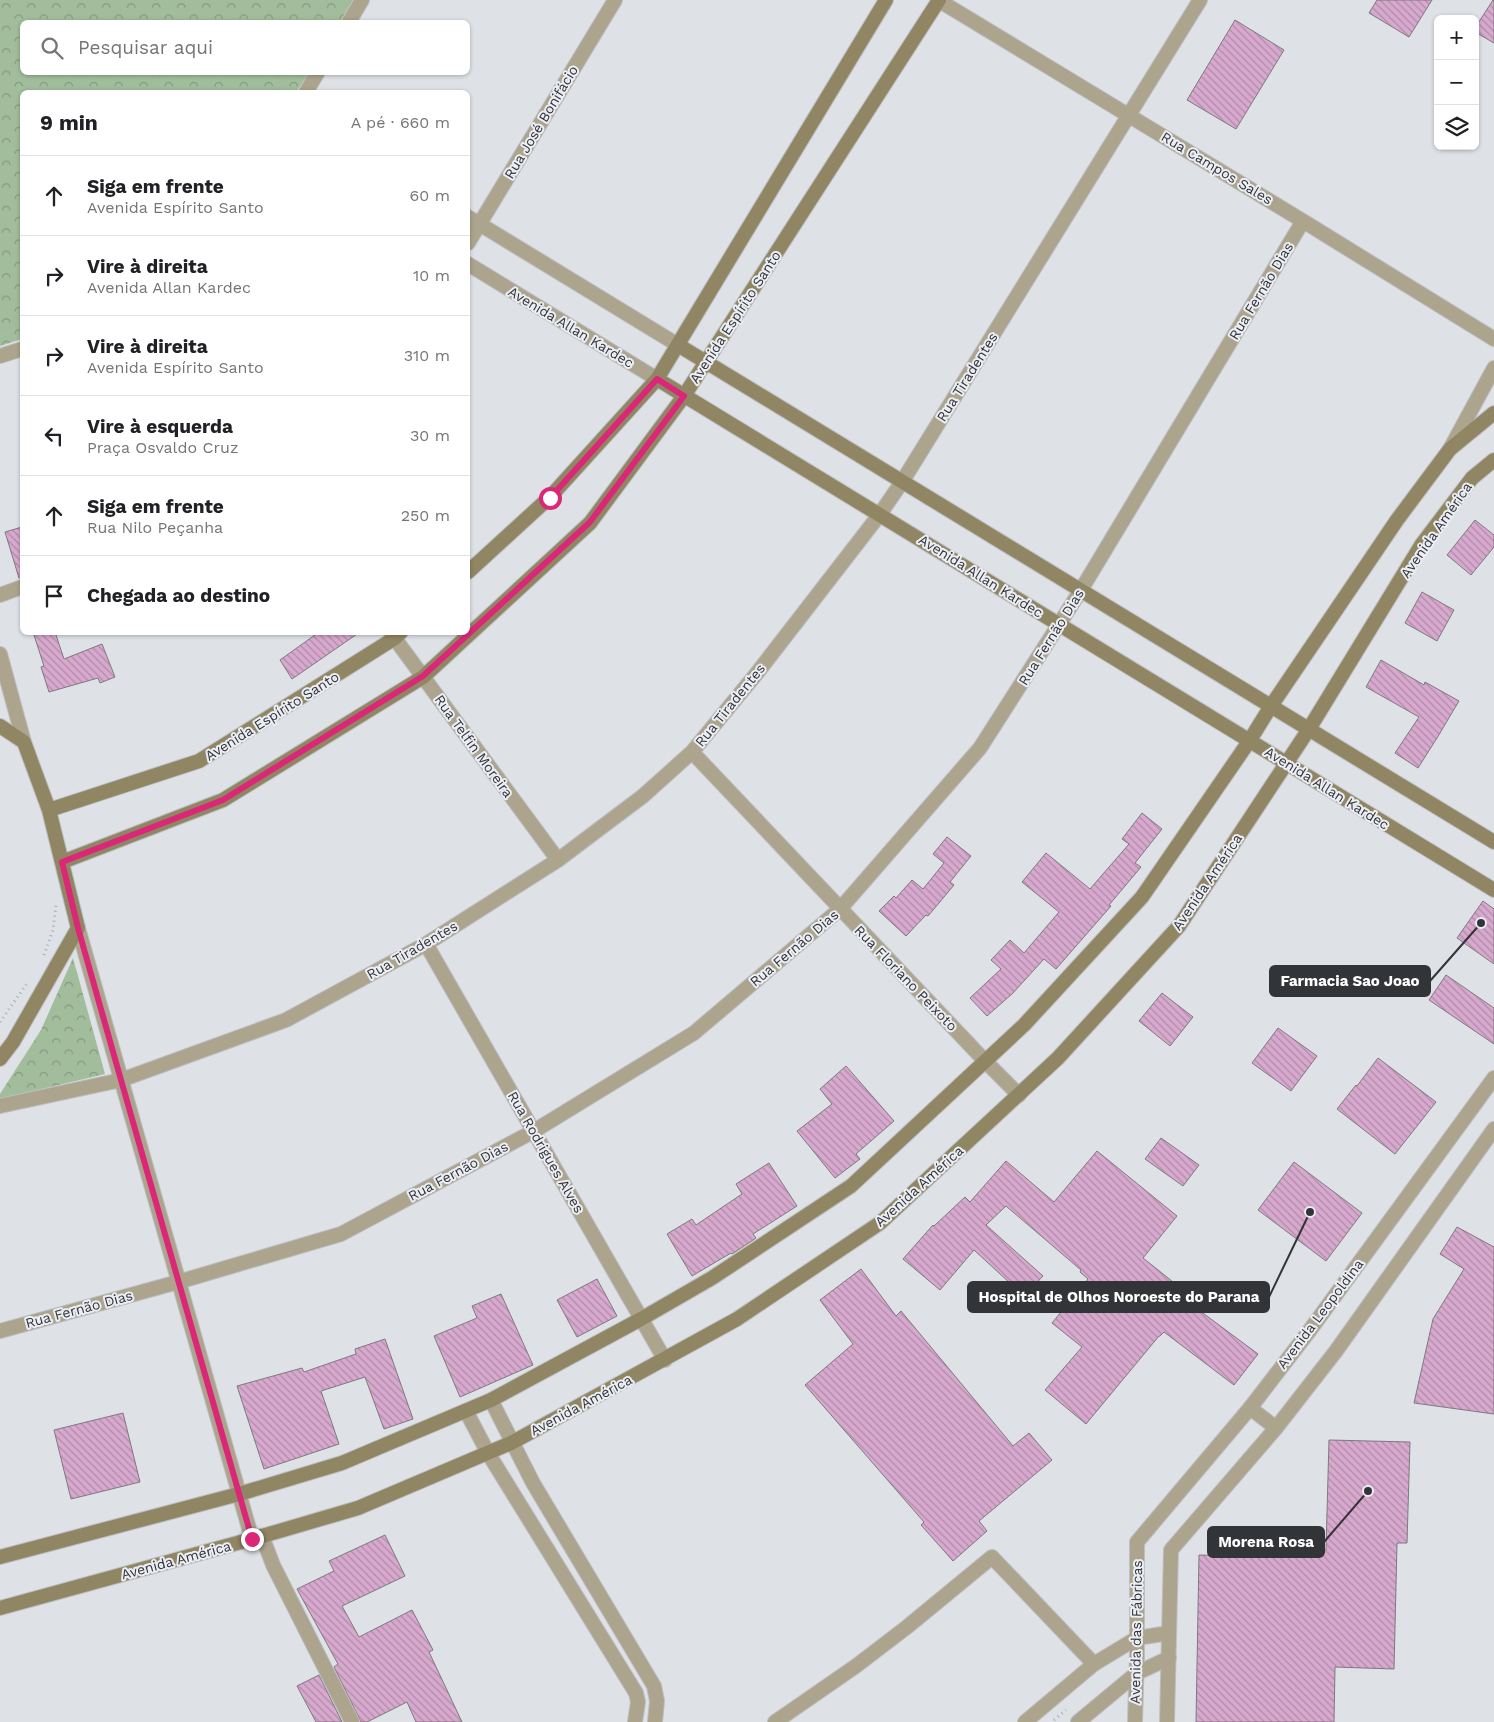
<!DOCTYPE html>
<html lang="pt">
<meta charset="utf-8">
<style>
:root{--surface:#fff;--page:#f6f6f6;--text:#202124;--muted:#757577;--line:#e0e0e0}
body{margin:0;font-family:"Work Sans",sans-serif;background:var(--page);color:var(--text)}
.controls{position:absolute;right:15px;top:15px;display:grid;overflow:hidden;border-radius:8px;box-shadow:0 1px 4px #0004}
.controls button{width:45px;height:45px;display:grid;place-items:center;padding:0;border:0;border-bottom:1px solid var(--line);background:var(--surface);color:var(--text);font:25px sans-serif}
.stop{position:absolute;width:15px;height:15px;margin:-11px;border:4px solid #db2777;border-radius:50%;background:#fff}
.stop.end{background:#db2777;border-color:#fff;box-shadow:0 1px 5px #0008}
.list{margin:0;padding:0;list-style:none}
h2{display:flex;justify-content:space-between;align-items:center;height:65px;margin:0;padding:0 20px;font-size:21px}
h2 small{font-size:16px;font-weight:400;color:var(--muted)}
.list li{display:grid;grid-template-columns:32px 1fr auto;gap:15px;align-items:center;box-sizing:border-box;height:80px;padding:0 20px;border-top:1px solid var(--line)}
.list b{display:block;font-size:19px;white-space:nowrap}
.list p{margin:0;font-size:16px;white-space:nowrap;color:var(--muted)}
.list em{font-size:16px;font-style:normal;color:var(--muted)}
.icon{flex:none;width:28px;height:28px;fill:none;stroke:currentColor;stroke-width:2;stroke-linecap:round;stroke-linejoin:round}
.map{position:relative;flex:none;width:1494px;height:1722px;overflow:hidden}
.search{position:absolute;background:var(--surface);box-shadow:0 1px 4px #0004;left:20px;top:20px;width:450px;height:55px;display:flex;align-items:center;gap:12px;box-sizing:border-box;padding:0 18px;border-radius:8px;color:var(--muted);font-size:19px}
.panel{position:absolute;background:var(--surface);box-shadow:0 1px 4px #0004;left:20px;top:90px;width:450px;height:545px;border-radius:8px}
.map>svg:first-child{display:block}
.forest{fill:url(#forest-crowns)}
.building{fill:url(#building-back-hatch);stroke:#7e797d}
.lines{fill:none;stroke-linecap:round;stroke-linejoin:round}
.minor-casing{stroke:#bcbec3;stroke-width:16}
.tertiary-casing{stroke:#bcbec3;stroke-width:16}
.secondary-casing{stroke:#bcbec3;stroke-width:16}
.path{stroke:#abadb1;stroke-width:3;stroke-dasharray:1 4;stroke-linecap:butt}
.minor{stroke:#aca48d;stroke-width:14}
.tertiary{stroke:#aca48d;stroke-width:14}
.secondary{stroke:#918663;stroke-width:14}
.route{stroke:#db2777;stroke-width:6}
.labels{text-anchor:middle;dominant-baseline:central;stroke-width:4;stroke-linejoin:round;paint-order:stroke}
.street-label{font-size:14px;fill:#333437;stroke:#ebeef4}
.leader{fill:none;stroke:#333437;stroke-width:2}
.callout-dot{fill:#333437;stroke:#ebeef4;stroke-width:2}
.callout{fill:#333437;stroke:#333437;stroke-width:2}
.callout-label{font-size:15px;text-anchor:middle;font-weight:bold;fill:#fff}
</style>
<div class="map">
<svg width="1494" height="1722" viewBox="0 0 1494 1722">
<defs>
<pattern id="forest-crowns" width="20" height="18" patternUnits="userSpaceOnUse" patternTransform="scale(1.25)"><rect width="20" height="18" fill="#a1bd9b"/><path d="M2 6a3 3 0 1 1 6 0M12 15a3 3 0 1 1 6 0" fill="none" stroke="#849a7f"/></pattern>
<pattern id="building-back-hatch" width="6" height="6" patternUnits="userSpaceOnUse" patternTransform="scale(1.25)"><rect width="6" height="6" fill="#d8a9ce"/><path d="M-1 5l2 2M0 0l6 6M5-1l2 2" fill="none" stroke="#b08aa8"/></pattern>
</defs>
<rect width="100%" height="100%" fill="#dee1e6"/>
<path class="forest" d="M0,0H353L340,22H22V72L309,73L296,92H22V339L0,346Z
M73,958L105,1074L0,1099V1094L41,1030Z"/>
<path class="building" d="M1377,0H1432L1409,37L1369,13Z
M1493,0H1494V43L1475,32V28Z
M1235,20L1284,50L1236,129L1187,100Z
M1475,520L1494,535V547L1471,575L1447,555Z
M22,527V577L19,578L5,532Z
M1422,592L1454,610L1437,641L1405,623Z
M33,632H55L64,659L102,644L115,677L100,683L98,678L49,692L41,667L44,666Z
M319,632H360L292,679L280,660Z
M1381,660L1424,685L1425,682L1459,701L1437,738L1418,768L1395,753L1419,717L1366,687Z
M1142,813L1162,829L1135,863L1141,867L1109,905L1111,906L1056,969L1044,959L1013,993L987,1016L970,998L1001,969L991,960L1010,940L1024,953L1059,912L1022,882L1046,853L1090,889L1129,844L1122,839Z
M947,837L971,856L950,882L954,885L939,903L928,916L926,915L906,936L879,911L894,896L896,898L912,880L923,889L944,863L933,854Z
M1483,901L1494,909V964L1457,938Z
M1446,975L1494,1008V1044L1429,1000Z
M1162,993L1193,1017L1170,1046L1139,1021Z
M1278,1028L1317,1056L1291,1091L1252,1063Z
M1378,1058L1436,1102L1395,1154L1337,1109L1356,1085L1357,1086Z
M846,1066L894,1121L856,1154L860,1159L835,1178L797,1131L832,1104L820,1089Z
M1161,1138L1199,1165L1183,1186L1145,1159Z
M1097,1151L1177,1216L1143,1258L1192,1297L1188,1302L1258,1354L1234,1385L1164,1332L1160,1336H1159L1086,1424L1045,1390L1082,1347L1052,1323L1088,1279L1080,1272L1081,1270L1006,1206L986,1225L1043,1276L1024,1296L974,1250L940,1290L903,1259L933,1225L934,1226L965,1197L970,1202L1006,1161L1054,1202Z
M1294,1162L1362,1213L1326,1261L1258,1210Z
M769,1163L797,1206L753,1234L756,1238L732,1254L731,1253L692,1276L667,1234L692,1219L696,1225L742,1194L736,1184Z
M1457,1227L1494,1247V1414L1414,1403L1433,1319L1464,1269L1440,1254Z
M861,1269L896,1316L901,1311L1013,1446L1029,1433L1052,1460L979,1521L987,1531L953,1561L921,1525L924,1522L805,1385L853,1344L820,1300Z
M597,1279L617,1316L577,1337L557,1300Z
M501,1294L533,1365L460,1397L434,1336L477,1318L472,1306Z
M385,1339L413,1419L384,1429L365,1377L321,1391L339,1444L264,1469L237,1386L302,1368L304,1372L356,1354L355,1349Z
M123,1413L140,1482L71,1499L54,1430Z
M1329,1440L1410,1442L1407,1543H1397L1394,1669L1335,1667L1334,1722H1196L1199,1555L1270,1557V1549L1326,1550Z
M385,1535L405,1576L342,1606L359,1637L412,1610L433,1650L429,1652L462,1722H416L407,1702L367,1722H361L334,1667L338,1664L297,1589L334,1571L329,1561Z
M319,1675L342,1722H316L297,1686Z"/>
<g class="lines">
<defs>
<path id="minor" d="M938,0L1303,221L1494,339
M349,22L362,0
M306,92L318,72
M468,217L678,345
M468,243L615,0
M468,264L657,379
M0,356L22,349
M1450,449L1494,368
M0,595L22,587
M390,632L558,860
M0,654L24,742
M692,752L985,1061L1019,1095
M78,928L252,1539
M426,944L665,1360
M0,1106L121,1080L286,1020L426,944L558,860L643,796L692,752L757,673L880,514L902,482L1200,0
M0,1331L178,1282L341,1234L534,1131L694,1033L840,909L980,748L1081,590L1303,221
M491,1400L533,1483L654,1686L657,1701L655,1722
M466,1411L488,1453L636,1693L638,1702L635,1722
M262,1536L273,1565L352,1722
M775,1722L856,1666L907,1627L992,1557L1094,1664"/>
<path id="tertiary" d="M1250,1408L1276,1428
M1025,1722L1094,1664L1137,1638L1169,1633
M1078,1722L1137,1673L1169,1658
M1135,1722L1137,1654V1542L1250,1408L1310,1330L1494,1078
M1167,1722L1171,1550L1276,1428L1336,1351L1494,1129"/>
<path id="secondary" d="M678,345L1494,842
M657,379L1494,890
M468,572L550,497L657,379L886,0
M0,726L24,742L49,810L78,928L13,1042L0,1059
M49,810L199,761L395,638L401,632
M62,862L223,800L423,677L590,523L684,396L939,0
M0,1557L239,1494L342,1463L491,1400L641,1319L712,1278L851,1186L1024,1025L1142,897L1250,740L1271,706L1397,520L1450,449L1494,413
M0,1608L252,1539L358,1508L511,1443L737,1319L880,1223L1058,1058L1179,926L1309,729L1422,544L1472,478L1494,460"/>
</defs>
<use href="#minor" class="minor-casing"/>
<use href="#tertiary" class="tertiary-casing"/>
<use href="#secondary" class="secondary-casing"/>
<path class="path" d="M314,22L327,0
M272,92L284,72
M0,329L22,323
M44,955L53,930L56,905
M0,1022L28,982
M1054,1720L1066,1710"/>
<use href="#minor" class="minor"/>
<use href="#tertiary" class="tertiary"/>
<use href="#secondary" class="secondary"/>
</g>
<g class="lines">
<path class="route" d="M252,1539L121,1080L78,928L62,862L223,800L423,676L590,522L684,396L657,379L550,498"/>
</g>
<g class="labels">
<g class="street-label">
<text transform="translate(541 122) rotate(-59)">Rua José Bonifácio</text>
<text transform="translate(1217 168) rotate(31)">Rua Campos Sales</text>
<text transform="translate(1261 291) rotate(-59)">Rua Fernão Dias</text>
<text transform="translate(735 317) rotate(-57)">Avenida Espírito Santo</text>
<text transform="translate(571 327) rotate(31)">Avenida Allan Kardec</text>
<text transform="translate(967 377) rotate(-58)">Rua Tiradentes</text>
<text transform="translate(1436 530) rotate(-55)">Avenida América</text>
<text transform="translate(981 576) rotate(32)">Avenida Allan Kardec</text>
<text transform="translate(1051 637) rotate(-58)">Rua Fernão Dias</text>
<text transform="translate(730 705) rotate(-51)">Rua Tiradentes</text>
<text transform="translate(272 716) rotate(-32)">Avenida Espírito Santo</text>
<text transform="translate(474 746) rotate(54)">Rua Telfin Moreira</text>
<text transform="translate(1327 788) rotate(32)">Avenida Allan Kardec</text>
<text transform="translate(1207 882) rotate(-56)">Avenida América</text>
<text transform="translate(794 948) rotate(-40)">Rua Fernão Dias</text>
<text transform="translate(412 950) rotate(-30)">Rua Tiradentes</text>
<text transform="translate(906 978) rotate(46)">Rua Floriano Peixoto</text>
<text transform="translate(546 1152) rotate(60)">Rua Rodrigues Alves</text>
<text transform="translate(458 1171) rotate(-28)">Rua Fernão Dias</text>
<text transform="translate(919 1186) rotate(-42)">Avenida América</text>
<text transform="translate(79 1309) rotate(-15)">Rua Fernão Dias</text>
<text transform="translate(1320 1314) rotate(-53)">Avenida Leopoldina</text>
<text transform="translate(581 1405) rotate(-28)">Avenida América</text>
<text transform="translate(176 1560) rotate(-15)">Avenida América</text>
<text transform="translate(1136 1632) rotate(-89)">Avenida das Fábricas</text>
</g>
</g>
<path class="leader" d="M1481 923L1430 981M1310 1212L1269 1297M1368 1491L1324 1542"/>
<g class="callout-dot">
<circle cx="1481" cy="923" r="5"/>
<circle cx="1310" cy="1212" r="5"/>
<circle cx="1368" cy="1491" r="5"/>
</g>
<g class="callout">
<rect x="1270" y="966" width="160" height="30" rx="5"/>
<rect x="968" y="1282" width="301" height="30" rx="5"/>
<rect x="1208" y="1527" width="116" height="30" rx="5"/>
</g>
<g class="callout-label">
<text x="1350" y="986">Farmacia Sao Joao</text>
<text x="1119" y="1302">Hospital de Olhos Noroeste do Parana</text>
<text x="1266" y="1547">Morena Rosa</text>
</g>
</svg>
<div class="controls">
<button>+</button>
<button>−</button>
<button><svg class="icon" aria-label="layers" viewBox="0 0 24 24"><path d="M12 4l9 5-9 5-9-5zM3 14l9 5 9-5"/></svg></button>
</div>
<div class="stop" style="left:550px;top:498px"></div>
<div class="stop end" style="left:252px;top:1539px"></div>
<div class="search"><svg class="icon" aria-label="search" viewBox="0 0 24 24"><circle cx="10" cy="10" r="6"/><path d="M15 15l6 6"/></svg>Pesquisar aqui</div>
<section class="panel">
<h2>9 min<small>A pé · 660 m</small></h2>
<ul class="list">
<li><svg class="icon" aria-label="ahead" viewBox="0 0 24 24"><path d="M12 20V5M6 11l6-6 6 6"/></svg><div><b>Siga em frente</b><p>Avenida Espírito Santo</p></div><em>60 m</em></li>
<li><svg class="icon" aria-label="right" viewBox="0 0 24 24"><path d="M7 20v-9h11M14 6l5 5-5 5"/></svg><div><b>Vire à direita</b><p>Avenida Allan Kardec</p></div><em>10 m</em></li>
<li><svg class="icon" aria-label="right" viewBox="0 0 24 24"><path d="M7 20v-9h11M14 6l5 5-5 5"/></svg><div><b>Vire à direita</b><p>Avenida Espírito Santo</p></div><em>310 m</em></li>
<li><svg class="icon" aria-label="left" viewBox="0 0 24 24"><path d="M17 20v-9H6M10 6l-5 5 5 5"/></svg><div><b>Vire à esquerda</b><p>Praça Osvaldo Cruz</p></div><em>30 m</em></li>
<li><svg class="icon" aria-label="ahead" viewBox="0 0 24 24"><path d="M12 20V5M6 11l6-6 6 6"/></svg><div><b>Siga em frente</b><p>Rua Nilo Peçanha</p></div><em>250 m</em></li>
<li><svg class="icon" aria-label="arrive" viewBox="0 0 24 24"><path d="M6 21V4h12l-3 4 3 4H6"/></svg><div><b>Chegada ao destino</b></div></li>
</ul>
</section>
</div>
